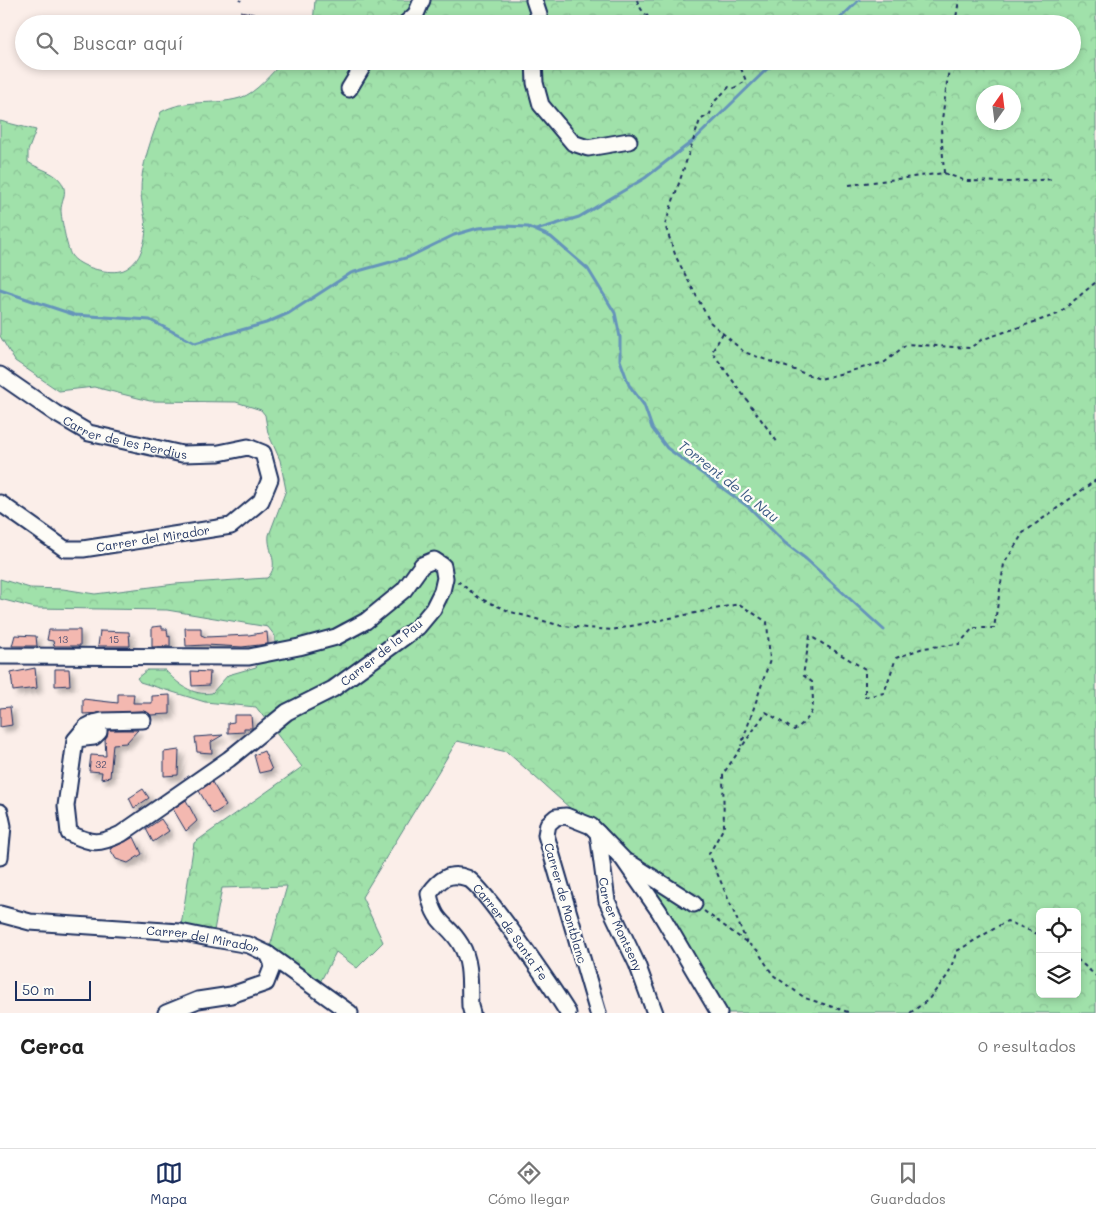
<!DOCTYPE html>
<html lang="es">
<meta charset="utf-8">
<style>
:root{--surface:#fff;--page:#f6f6f6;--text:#222;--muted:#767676;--line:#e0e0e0;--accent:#1b2f5e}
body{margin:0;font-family:Mali,sans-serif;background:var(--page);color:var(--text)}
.controls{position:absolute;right:15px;bottom:15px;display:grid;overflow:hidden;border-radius:8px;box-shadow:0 2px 8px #0003}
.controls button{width:45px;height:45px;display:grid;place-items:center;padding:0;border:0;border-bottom:1px solid var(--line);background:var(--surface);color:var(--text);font:25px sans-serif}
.compass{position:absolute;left:976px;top:85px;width:45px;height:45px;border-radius:50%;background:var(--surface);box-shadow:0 2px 8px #0003;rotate:14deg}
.scale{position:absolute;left:15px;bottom:12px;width:76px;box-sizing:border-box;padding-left:5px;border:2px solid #1b2f5e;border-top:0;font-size:14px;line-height:18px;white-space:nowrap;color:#1b2f5e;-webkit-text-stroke:4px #fdfcf7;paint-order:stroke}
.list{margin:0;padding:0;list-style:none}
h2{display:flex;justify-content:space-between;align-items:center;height:65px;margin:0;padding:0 20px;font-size:21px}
h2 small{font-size:16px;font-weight:400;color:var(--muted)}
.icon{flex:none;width:28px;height:28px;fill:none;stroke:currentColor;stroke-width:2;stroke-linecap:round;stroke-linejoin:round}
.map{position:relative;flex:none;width:1096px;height:1013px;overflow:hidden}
.search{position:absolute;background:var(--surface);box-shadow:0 2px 8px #0003;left:15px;right:15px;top:15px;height:55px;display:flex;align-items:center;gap:12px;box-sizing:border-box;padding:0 18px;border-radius:28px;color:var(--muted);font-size:19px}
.sheet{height:135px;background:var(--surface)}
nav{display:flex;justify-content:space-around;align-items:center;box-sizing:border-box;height:70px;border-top:1px solid var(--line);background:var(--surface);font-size:14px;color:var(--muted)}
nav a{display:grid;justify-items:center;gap:2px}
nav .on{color:var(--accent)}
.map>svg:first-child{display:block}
.forest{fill:url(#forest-crowns);stroke:#5e8884;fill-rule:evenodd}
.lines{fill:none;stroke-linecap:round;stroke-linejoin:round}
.stream{stroke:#6594ba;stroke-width:3}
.building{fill:#f3b8b0;stroke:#1b2f5e;filter:url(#shadow)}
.minor-casing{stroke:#1b2f5e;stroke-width:19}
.path{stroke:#1b2f5e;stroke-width:2;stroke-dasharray:4 4;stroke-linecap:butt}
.minor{stroke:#fdfcf7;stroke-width:15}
.labels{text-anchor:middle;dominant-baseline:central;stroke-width:4.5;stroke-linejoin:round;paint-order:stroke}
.number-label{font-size:10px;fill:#515172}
.street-label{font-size:12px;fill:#1b2f5e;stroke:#fdfcf7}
.water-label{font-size:14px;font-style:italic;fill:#3a5984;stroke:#fdfcf7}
</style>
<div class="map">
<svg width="1096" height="1013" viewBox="0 0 1096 1013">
<defs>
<pattern id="forest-crowns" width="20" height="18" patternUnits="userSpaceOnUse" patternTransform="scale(1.25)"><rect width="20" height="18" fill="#a0e1aa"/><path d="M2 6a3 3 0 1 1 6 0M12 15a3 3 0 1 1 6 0" fill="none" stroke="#89c195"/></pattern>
<filter id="shadow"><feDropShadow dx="4.5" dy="4.5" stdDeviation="2.5" flood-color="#0004"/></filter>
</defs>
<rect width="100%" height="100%" fill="#fbeee9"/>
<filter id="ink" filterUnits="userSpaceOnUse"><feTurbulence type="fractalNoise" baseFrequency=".02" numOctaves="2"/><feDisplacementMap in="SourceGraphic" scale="10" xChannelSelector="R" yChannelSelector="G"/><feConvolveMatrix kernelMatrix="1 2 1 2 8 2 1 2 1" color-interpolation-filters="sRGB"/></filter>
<g filter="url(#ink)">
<path class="forest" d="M315,0H1096V1013H719L598,833L507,752L457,741L362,897L383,942L357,968L336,952L316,990L268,954L287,886L222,888L213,936L180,932L194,843L302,767L256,707L205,702L140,682L137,678L147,670H165C178,684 192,696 212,693L228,675L256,667L275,642V636L268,627L262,626L167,610L35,608L0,599V579L30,588L63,589L95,594L175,584L267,578C281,565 267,551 269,535L286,490L280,460L268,433L265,415L261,410L236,402L150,401L94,387L59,391L15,361L0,336V121L36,130L28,151V162C39,170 60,172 64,188C66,195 61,203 61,210C61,218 67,248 71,255C79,267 106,274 120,271C128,270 137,261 140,254C151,229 143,217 141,194C140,166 152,138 161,112C186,98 213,106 240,98C257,93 271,73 284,61H1072V24H313ZM984,92H1014V122H984ZM1040,912H1077V994H1040Z"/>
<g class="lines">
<path class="stream" d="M834,24L859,0
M536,230L579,217L645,178L694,140L767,69L780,61
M0,290L75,315L150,320L195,343L266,323L289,313L351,273L409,257L454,235L478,228L503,226L528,227L551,237L588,269L615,313L620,337V360L629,385L644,405L652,428L667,448L750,508L785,543L806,559L884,630"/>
</g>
<path class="building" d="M241,11L267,17L266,24H238Z
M162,626V629H167L168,637L170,636V646L152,647V627Z
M185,628H201V635L206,637L249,635L267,632L268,644L242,647L206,645L186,646Z
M49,630H80V646H54L53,641L47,640Z
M100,631L129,632L130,646H98Z
M15,635L36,636L37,646H12Z
M35,668L37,688L13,691L11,673Z
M55,669H69L70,685L55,686Z
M191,671L210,672L209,685L192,686Z
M118,694H134L133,703H152V696L170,695V714L151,715L143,711L83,714V699L118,703Z
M10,707L12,725L0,727V708Z
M234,715H251L252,728H244V732L228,733V723L234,722Z
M108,730H138L126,743L113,744L110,777L101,779L102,772L89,771L91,755L106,756L105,739Z
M223,735L211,742L212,753L197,752L195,737Z
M179,750L178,775L164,776V752Z
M264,751L272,770L259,773L254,755Z
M212,782L226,806L213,814L199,791Z
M143,789L149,798L134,808L129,798Z
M186,800L197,821L186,831L173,809Z
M161,819L169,831L153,842L146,829Z
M134,837L142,854L128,863L116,859L110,849Z"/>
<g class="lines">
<defs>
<g id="minor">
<path d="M534,0L539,15L536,24"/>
<path d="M405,24L416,14L422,0"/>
<path d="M534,61L535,83L541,105L573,143L588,148L629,141"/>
<path d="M349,89L366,61"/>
<path id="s1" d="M0,375L55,413L89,433L182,454L219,453L248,447L263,453L270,479L261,501L231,526L83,549H65L0,503"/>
<path d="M0,656L249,657L299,647L336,637L366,621L404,590L422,565L434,560L443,566L445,578L442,591L433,609L418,627L333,689L287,712L229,759L121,834C98,845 92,844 69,833L66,806L75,740L86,727L94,723L99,727V732L94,737L76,739"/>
<path d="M94,723L102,721L143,720"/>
<path d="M0,812L3,826L0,857"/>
<path id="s2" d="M598,833L607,901L637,964L655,1013"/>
<path d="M630,863L694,904"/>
<path id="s3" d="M0,914L30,922L180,932L209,938L249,945L268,954L273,965L266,983L231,995L198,1000L166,1013"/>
<path d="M269,955L350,1013"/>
<path id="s4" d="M472,1013L470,1006C469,987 472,963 461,945C448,922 435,926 429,894C439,880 449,871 467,878C483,885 555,992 568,1013"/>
<path d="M598,1013L546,835L548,824L556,817L566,816L591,826L598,833L623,859L659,911L719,1013"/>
</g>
</defs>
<use href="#minor" class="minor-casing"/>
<path class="path" d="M240,0L241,1
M637,0C642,15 651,20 666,24
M955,24L959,0
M738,61L746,81L734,88L729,87L714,102L710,114L700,120L665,225L676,257L710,322L744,352L820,379L885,362L907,344L970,348L981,340L1058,314L1096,282
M944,173L941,127L950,61
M849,185L944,173L966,181L1009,182L1053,179
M723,333L712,352L778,443
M457,583L459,582L479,598L511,612L562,626L612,630L739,604L767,622L770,660L741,746
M704,911L757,950L773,975L805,998L851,1013
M747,943L709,854L724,827L723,774L766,712L794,730C817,714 813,708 812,682L803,675L810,636L865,669V697L884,693L896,658L923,648L959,644L973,628H994L1004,564L1023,533L1096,480
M1077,959L1096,976
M910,1013L928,1000L948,975L957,951L1007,921L1040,935"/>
<use href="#minor" class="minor"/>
</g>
</g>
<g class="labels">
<g class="number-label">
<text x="63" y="639">13</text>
<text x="114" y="639">15</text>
<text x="101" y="764">32</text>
</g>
<g class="street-label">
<text stroke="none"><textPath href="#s1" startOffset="142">Carrer de les Perdius</textPath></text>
<text transform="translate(153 538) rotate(-9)">Carrer del Mirador</text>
<text transform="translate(381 652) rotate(-38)">Carrer de la Pau</text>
<text transform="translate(566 903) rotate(74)">Carrer de Montblanc</text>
<text stroke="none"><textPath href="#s2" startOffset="95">Carrer Montseny</textPath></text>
<text stroke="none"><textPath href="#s4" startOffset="246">Carrer de Santa Fe</textPath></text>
<text stroke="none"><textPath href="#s3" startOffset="205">Carrer del Mirador</textPath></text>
</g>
<g class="water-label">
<text transform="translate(729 481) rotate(38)">Torrent de la Nau</text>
</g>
</g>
</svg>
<div class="controls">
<button><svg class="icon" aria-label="locate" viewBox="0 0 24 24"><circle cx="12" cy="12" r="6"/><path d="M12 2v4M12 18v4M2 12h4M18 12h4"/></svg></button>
<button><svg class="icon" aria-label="layers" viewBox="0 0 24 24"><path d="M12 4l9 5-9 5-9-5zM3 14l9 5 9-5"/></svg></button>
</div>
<svg class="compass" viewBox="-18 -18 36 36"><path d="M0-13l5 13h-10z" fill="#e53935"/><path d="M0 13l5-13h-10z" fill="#767676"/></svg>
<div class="scale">50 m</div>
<div class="search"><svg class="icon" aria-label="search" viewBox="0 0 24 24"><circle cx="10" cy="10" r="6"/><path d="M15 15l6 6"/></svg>Buscar aquí</div>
</div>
<section class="sheet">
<h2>Cerca<small>0 resultados</small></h2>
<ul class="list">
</ul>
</section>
<nav>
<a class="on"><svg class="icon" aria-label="map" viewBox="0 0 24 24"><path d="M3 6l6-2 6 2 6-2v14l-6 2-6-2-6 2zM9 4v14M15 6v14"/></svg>Mapa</a>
<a><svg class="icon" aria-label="directions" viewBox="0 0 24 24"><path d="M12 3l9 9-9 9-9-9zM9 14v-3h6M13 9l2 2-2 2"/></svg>Cómo llegar</a>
<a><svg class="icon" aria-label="saved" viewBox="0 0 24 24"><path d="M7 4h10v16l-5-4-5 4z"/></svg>Guardados</a>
</nav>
